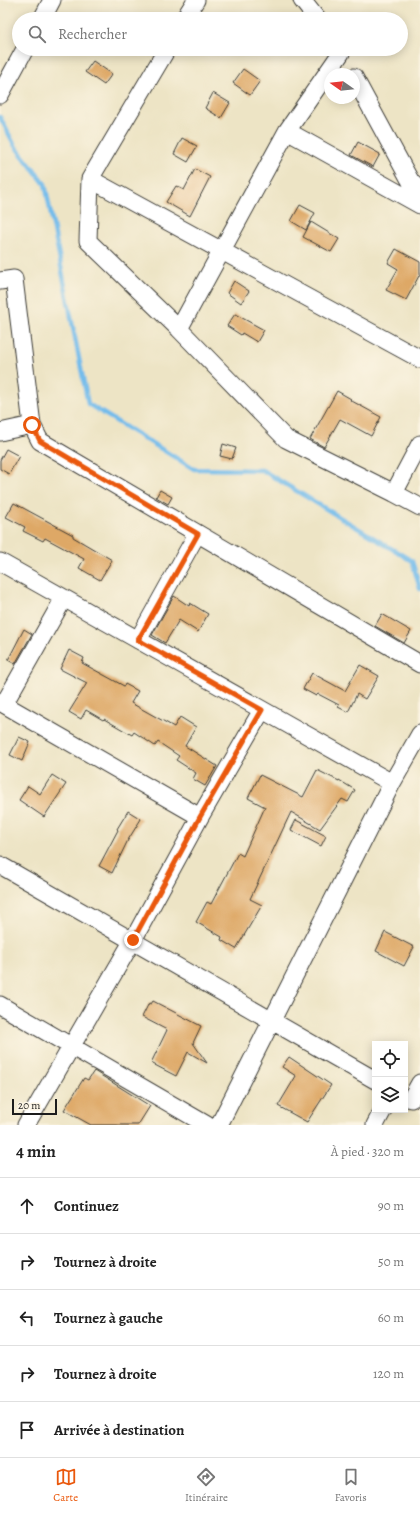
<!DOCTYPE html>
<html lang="fr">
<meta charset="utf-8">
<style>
:root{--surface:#fff;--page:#f2f2f2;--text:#222;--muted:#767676;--line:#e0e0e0;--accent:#ea580c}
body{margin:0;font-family:Alegreya,serif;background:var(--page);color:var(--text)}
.controls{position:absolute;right:12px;bottom:12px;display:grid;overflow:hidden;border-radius:0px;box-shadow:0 2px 10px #0003}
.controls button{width:36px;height:36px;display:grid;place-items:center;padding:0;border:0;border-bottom:1px solid var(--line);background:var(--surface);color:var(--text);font:20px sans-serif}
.compass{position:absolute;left:324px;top:68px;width:36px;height:36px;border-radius:50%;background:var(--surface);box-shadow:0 2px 10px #0003;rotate:284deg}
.scale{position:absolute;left:12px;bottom:10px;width:45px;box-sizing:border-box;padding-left:4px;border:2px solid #1c1c1c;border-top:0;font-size:11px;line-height:14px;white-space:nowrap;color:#1c1c1c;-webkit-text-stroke:3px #fcf5e5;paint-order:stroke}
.stop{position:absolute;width:12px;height:12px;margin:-9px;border:3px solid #ea580c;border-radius:50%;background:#fff}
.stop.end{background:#ea580c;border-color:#fff;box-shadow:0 1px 4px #0008}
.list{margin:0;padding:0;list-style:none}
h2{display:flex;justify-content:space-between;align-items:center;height:52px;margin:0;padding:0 16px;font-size:17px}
h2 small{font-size:13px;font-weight:400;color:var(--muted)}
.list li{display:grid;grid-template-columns:26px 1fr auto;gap:12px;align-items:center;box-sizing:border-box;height:56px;padding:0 16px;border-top:1px solid var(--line)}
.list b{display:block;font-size:15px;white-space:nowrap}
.list em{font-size:13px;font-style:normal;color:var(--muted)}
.icon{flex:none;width:22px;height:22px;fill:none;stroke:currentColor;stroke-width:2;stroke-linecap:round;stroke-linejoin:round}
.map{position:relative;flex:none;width:420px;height:1125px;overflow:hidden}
.search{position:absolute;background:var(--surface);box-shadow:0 2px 10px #0003;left:12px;right:12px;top:12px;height:44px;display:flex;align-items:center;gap:10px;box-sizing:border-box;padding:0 14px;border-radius:22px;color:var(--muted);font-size:15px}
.sheet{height:332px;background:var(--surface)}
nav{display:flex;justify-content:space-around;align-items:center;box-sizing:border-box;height:56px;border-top:1px solid var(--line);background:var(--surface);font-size:11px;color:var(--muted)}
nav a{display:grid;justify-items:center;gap:2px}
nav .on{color:var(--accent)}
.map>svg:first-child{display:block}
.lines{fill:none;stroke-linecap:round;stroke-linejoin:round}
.stream{stroke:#73bceb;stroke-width:4.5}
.building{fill:#dea866}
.minor-casing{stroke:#3b3a35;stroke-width:19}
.minor{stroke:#fff;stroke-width:17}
.route{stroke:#ea580c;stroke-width:5}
</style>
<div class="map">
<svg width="420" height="1125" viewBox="0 0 420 1125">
<rect width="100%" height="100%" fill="#fcf5e5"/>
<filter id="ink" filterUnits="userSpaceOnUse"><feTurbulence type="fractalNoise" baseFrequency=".025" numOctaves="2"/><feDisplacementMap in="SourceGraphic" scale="8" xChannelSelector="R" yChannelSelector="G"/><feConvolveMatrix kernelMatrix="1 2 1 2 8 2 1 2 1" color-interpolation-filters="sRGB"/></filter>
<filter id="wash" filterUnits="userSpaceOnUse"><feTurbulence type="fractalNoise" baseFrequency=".012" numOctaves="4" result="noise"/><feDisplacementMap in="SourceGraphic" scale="16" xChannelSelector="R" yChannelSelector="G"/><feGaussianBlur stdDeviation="0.9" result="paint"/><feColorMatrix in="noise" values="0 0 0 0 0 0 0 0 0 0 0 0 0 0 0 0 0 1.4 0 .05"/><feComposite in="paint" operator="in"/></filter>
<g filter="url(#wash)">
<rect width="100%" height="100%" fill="#ede4c5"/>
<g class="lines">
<path class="stream" d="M0,117L15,146L45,184L88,404L194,469L262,470L412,561L420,589"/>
</g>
<g id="blocks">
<path class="building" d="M93,61L112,74L104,85L85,72Z
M243,69L260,81L250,95L233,83Z
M213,93L230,103L221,118L205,108Z
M182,138L197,146L188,162L174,154Z
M358,142L380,154L373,167L351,155Z
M195,169L210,177L190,216L166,202L176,186L184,190Z
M300,205L315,213L306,230L291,221Z
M311,222L339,239L331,252L303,237Z
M396,249L420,262V274L406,300L386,290L398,269L388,263Z
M234,281L249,291L241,303L227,293Z
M235,314L264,330L257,342L242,333L241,335L227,326Z
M337,391L351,399L350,400L381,417L371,436L340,419L324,447L310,439Z
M223,444L236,448L232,459L220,456Z
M6,449L19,456L9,474L0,469V460Z
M160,490L172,497L168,504L156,497Z
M14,503L73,535V537L112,560L100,580L79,568L84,559L45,538L43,541L23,531L25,527L6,517Z
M174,596L189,606L190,603L208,614L198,632L179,620L165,643L152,635Z
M382,614L411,631L404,643L375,626Z
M24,629L32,634L15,664L8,660Z
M69,650L84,658L82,663L124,686L125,684L138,691L131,703L174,727L180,717L196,727L185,746L217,766L205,786L193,779L196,773L176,760L179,756L158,742L155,746L134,732L132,735L104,719L103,720L86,710L81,719L69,712L87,683L60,669Z
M360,665L379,676L365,699L357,694L348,712L338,707L339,705L318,694L316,696L303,689L312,673L345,691Z
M19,737L30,742L22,761L10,755Z
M317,770L339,781V780L355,790L348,802L342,799L320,829L291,812L250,899L262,905L236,949L221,940L222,937L196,922L207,902L211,904L238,853L243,856L265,807L248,798L260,775L303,797Z
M52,775L66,784L44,817L19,800L28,786L40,794Z
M128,811L141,819L128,840L112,873L99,866L118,830L117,829Z
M296,820L326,836L321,846L291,830Z
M385,932L414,947L404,966L376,951Z
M153,1001L201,1026L193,1043L207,1063L188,1052L176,1076L151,1063L167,1030L142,1017L149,1003L151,1004Z
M289,1057L331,1085L307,1122L278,1106L296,1076L282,1067Z
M94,1071L150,1106L138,1125H91L64,1110L84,1078L88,1080Z"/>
</g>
</g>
<g filter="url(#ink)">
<use href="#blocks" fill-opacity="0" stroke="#3b3a35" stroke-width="1"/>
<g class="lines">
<defs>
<path id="minor" d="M302,0L317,19
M42,19L52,0
M184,19L196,0
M167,49L90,179L420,359
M354,77L411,182L420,190
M0,95L25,49
M287,131L420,205
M90,179L88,241L179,329L286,439L394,493L420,507
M0,281L14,279L32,425L40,441L420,664
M179,329L287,131L341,53
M0,432L32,425
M394,493L420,444
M0,562L392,783
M138,640L197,534
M0,702L200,817
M4,704L64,598
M0,865L375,1080
M0,1005L207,1125
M411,1099L420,1083
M26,1125L133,940L200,817L262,710
M219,1125L392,783L420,734
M375,1125L383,1110"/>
</defs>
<use href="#minor" class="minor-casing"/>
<use href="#minor" class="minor"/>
</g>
</g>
<g class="lines" filter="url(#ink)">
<path class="route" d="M32,425L40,441L198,534L138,640L262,710L200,817L133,940"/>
</g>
</svg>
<div class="controls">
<button><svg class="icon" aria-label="locate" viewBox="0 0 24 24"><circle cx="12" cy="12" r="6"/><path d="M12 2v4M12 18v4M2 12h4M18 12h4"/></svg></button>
<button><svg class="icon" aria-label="layers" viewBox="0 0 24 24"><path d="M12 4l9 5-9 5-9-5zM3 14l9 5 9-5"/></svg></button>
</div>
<svg class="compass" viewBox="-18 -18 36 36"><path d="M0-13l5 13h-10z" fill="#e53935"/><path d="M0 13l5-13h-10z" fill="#767676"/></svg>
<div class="scale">20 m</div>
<div class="stop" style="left:32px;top:425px"></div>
<div class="stop end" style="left:133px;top:940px"></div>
<div class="search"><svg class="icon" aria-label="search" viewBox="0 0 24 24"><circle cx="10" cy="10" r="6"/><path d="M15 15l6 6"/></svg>Rechercher</div>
</div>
<section class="sheet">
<h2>4 min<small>À pied · 320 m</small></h2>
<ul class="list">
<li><svg class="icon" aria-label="ahead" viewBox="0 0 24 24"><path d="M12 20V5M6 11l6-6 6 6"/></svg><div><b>Continuez</b></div><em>90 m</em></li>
<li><svg class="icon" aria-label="right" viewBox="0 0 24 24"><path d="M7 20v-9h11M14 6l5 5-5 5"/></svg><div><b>Tournez à droite</b></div><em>50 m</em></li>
<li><svg class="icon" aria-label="left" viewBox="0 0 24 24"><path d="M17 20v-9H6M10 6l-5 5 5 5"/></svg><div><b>Tournez à gauche</b></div><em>60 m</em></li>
<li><svg class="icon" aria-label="right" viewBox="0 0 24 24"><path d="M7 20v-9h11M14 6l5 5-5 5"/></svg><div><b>Tournez à droite</b></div><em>120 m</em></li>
<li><svg class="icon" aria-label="arrive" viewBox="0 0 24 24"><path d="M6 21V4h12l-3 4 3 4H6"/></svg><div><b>Arrivée à destination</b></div></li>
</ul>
</section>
<nav>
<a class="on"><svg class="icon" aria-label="map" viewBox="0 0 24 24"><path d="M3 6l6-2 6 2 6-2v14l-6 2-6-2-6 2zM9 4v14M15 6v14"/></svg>Carte</a>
<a><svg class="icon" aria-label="directions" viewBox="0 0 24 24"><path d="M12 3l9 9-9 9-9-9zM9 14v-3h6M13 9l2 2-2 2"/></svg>Itinéraire</a>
<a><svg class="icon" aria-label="saved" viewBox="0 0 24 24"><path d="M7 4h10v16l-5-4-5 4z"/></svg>Favoris</a>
</nav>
